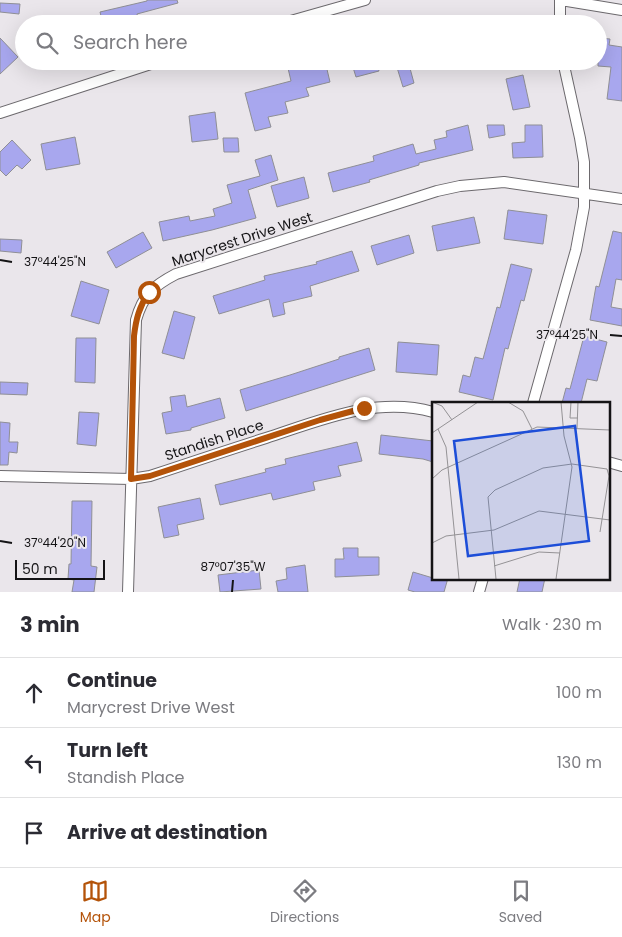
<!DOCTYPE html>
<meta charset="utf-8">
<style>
:root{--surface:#fff;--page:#f2f2f3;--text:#2b2b33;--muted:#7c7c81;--line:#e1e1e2;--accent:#b45309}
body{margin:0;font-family:Poppins,sans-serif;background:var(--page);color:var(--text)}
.scale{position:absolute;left:15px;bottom:12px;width:90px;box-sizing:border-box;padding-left:5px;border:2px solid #141315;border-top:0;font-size:14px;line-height:18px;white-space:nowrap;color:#141315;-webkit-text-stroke:4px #eae6eb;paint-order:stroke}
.stop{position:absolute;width:15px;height:15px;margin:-11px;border:4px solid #b45309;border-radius:50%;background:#fff}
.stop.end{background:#b45309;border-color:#fff;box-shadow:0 1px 5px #0008}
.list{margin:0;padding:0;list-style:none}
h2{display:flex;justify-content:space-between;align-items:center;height:65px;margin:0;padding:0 20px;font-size:21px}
h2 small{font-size:16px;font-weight:400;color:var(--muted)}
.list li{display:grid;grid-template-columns:32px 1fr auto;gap:15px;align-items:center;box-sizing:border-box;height:70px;padding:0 20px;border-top:1px solid var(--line)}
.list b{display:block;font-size:19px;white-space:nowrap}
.list p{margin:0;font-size:16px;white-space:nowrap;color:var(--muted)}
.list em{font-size:16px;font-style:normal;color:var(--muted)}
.icon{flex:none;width:28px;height:28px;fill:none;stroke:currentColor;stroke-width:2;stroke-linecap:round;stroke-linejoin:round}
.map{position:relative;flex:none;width:622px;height:592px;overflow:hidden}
.search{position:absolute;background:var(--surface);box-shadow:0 5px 20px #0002;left:15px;right:15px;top:15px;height:55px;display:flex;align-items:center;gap:12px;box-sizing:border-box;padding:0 18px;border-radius:28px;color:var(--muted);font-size:19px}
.sheet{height:275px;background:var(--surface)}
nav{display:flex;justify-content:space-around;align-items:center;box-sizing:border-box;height:70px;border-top:1px solid var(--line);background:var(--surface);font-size:14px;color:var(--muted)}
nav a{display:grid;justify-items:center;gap:2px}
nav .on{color:var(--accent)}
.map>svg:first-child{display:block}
.building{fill:#a8a7ee;stroke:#8f8f95}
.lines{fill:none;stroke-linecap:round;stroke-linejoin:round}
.minor-casing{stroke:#6c696d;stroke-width:12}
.minor{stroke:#fff;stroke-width:10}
.route{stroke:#b45309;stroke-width:6}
.ticks{fill:none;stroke:#141315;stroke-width:2}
.labels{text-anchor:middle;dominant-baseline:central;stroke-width:4;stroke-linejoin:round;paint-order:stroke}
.street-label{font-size:14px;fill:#141315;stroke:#eae6eb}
.inset-road{fill:none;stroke:#949295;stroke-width:1}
.view{fill:#1d4ed8;fill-opacity:0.15;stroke:#1d4ed8;stroke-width:2.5}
.inset-edge{fill:none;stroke:#141315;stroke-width:2.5}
.ticks-label{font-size:12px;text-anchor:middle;fill:#141315;stroke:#eae6eb;stroke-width:4;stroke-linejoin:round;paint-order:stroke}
</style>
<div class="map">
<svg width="622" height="592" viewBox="0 0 622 592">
<rect width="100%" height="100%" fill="#eae6eb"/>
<path class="building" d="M147,0H177L178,3L137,14L139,24H103L100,12L147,1Z
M0,3L20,4L19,14L0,12Z
M0,38L18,57L0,74Z
M598,38L610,39L609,45L622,47V101L607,99L611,67L598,66Z
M297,61H325L330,82L306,88L309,96L285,102L288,113L268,117L271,127L255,131L245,93L291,81L287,64Z
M351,61H376L379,71L356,77Z
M395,61H408L414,83L403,87Z
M523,75L530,107L513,110L506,79Z
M215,112L218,139L192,142L189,116Z
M468,125L473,150L419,163V165L369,180L370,182L333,192L328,173L374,161L373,156L413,144L416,154L436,149L434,140L447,137L446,131Z
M487,125H504L505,135L489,138Z
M525,125H542L543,157L513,158L512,143L525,142Z
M75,137L80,164L46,170L41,144Z
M223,138H238L239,152H224Z
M12,140L31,160L22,169L17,165L6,176L0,170V152Z
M271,155L278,180L248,190L256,218L212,230L163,241L159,222L189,216L190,221L215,216L213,209L232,203L227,185L260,176L255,160Z
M304,177L309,198L277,207L271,186Z
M508,210L547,215L543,244L504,239Z
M474,217L480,243L437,251L432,226Z
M613,231L622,233V280L616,279L611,307L622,309V326L590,320L596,286L599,287Z
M143,232L152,248L116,268L107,252Z
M409,235L414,253L377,265L371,246Z
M0,239L22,240L21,253L0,251Z
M352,251L359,271L310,286L312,296L283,303L285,314L273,317L269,299L219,314L213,296L265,280L264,276L317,264L316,262Z
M511,264L532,269L524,301L521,300L508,349L505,348L493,400L459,392L463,375L470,377L475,357L483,359L497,307L500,308Z
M81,281L109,290L99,324L71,316Z
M174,311L195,317L184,359L162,353Z
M584,336L607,342L597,381L587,379L581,403H562L566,388L570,389Z
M76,338H96L95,383L75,382Z
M398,342L439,345L437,375L396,372Z
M369,348L375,370L246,411L240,390L290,375L339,359V357Z
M0,382L28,383L27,395L0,394Z
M185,395L187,407L220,398L225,418L191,428V430L166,434L162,413L172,411L170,397Z
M79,412L99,413L96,446L77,444Z
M0,422L10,423L9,442H18L17,453L9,452L8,465H0Z
M381,435L433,441V462L423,459L379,454Z
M357,442L362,461L338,466L341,476L313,482L315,490L273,500L271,493L220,505L215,485L266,472L265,469L286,464L285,459Z
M200,498L204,519L177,525L179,535L164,538L158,507Z
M72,501H92L91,566L97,567L94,592H72L74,580L68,579L69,564H71Z
M343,548H358V557H379V575L335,577V559H344Z
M305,565L308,592H278L276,581L287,579L286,568Z
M259,570L261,589L220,592L218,575Z
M413,572L433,578H448L444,592H415L408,590Z
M520,578H545L542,592H517Z"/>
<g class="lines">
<defs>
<path id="minor" d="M561,0L622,10
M280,24L365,0
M560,24V0
M0,113L160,61
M533,403L576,250L584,207V162L580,138L563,61
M608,462L622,466
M0,476L131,479L150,476C189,463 228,450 266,438C321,420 376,396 433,412
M128,592L136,320C143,295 153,286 176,274L437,191L460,186L504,182L622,199
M479,592L483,578"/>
</defs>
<use href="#minor" class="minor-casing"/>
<use href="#minor" class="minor"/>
</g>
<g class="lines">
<path class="route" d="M149,292C139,307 136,319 134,336L131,479L150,476L320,420L364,408"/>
</g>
<path class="ticks" d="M0,260L12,262M610,335L622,336M0,541L12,543M232,592L233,580"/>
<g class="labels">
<g class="street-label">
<text transform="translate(242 239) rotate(-18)">Marycrest Drive West</text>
<text transform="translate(214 440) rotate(-18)">Standish Place</text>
</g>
</g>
<g transform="translate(432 402)">
<rect width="178" height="178" fill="#eae6eb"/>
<path class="inset-road" d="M0,0L10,4L20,18M76,0L91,9L100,27M139,0L138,16H146M145,26L146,0M6,27L14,45L27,177M0,31L46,0M0,77L10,68L105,25L178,28M0,141L14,134L62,128L107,109L178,118M62,164L107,150L128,151M64,177L56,95L63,88L111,66L140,62L175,67L177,74L168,130M124,177L140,65L132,34L129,0"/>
<path class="view" d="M143,24L157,139L36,154L22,39Z"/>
<rect width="178" height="178" class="inset-edge"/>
</g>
<g class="ticks-label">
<text x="55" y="266">37°44'25"N</text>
<text x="567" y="339">37°44'25"N</text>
<text x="55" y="547">37°44'20"N</text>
<text x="233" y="571">87°07'35"W</text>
</g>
</svg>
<div class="scale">50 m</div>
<div class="stop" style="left:149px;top:292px"></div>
<div class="stop end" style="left:364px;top:408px"></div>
<div class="search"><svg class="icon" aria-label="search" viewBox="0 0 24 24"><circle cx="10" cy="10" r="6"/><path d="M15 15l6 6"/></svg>Search here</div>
</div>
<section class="sheet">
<h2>3 min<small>Walk · 230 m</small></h2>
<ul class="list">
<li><svg class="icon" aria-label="ahead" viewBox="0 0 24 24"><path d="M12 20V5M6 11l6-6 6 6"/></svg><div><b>Continue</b><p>Marycrest Drive West</p></div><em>100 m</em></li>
<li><svg class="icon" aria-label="left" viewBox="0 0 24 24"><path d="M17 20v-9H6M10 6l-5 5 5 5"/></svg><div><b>Turn left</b><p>Standish Place</p></div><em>130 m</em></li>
<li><svg class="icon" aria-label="arrive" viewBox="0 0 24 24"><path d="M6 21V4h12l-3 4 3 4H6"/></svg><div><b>Arrive at destination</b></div></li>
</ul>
</section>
<nav>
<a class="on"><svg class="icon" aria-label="map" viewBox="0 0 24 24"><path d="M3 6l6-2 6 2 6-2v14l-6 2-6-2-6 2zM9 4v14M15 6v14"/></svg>Map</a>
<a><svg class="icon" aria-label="directions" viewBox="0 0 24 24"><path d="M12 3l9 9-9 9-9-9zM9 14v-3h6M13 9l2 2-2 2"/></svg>Directions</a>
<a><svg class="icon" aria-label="saved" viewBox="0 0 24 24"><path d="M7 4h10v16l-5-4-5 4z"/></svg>Saved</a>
</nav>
